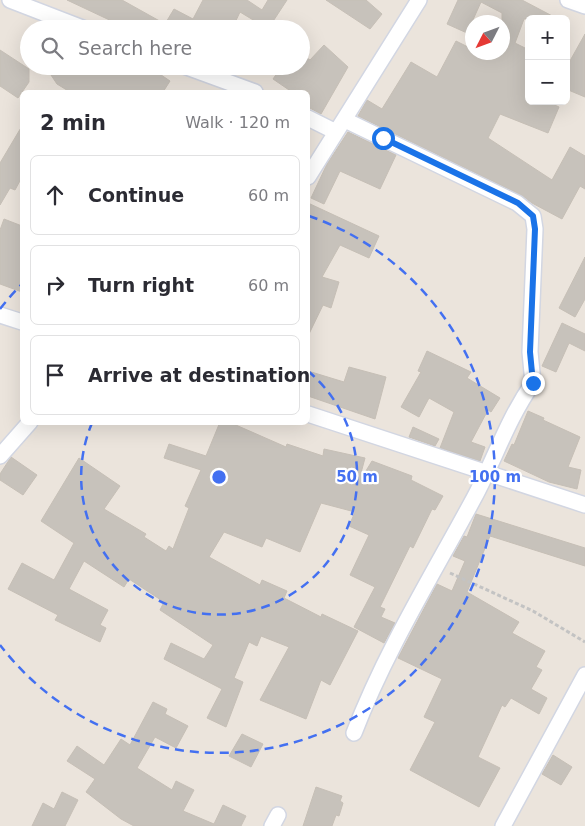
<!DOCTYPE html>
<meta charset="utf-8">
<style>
:root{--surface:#fff;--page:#f7f7f7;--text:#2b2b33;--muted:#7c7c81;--line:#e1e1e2}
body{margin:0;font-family:"DejaVu Sans",sans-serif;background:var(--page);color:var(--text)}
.controls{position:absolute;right:15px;top:15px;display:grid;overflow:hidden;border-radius:8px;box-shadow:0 5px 20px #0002}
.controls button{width:45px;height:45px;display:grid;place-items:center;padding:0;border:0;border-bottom:1px solid var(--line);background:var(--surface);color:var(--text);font:25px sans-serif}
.compass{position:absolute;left:465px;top:15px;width:45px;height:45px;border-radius:50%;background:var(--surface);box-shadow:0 5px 20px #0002;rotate:228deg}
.stop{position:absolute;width:15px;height:15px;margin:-11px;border:4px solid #1a73e8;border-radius:50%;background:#fff}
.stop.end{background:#1a73e8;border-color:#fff;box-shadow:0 1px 5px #0008}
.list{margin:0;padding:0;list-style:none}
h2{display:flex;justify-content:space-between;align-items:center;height:65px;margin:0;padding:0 20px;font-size:21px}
h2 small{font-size:16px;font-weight:400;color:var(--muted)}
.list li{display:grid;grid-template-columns:32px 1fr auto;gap:15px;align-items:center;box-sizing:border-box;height:80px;margin:0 10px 10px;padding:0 10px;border:1px solid var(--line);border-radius:8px}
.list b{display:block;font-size:19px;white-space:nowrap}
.list em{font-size:16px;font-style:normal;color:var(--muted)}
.icon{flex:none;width:28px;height:28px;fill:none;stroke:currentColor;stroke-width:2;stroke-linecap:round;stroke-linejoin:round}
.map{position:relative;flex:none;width:585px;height:826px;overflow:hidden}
.search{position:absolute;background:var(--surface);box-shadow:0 5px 20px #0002;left:20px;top:20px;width:290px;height:55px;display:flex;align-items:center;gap:12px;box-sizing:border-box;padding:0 18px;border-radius:28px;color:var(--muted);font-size:19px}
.panel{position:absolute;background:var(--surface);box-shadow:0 5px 20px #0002;left:20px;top:90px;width:290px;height:335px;border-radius:8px}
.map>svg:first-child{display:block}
.building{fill:#c7c2bb;stroke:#c6bfb6}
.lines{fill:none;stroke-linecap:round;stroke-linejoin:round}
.street-casing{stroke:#d2d6e2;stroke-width:18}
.path{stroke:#c3c3c3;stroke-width:3;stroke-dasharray:4 2.5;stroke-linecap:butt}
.street{stroke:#fff;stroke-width:15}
.route{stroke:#1a73e8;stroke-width:6}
.ring{fill:none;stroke:#4370f1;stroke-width:2.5;stroke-dasharray:9 6}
.centre{fill:#4370f1;stroke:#fff;stroke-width:2.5}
.ring-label{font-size:15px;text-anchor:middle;font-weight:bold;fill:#4370f1;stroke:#fff;stroke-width:4.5;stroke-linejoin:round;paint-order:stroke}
</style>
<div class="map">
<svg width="585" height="826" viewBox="0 0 585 826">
<rect width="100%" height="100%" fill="#ebe4dc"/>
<path class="building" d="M67,0H122L165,24L174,9L193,19L203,0H247L262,10L268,0H287L268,29L240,12L232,29H115L118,24Z
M326,0H366L382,14L370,29Z
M458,0H522L558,19H524L515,43L529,50V101H546L559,107L548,133L500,114L488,138L552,180L570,147L585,156V189L580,186L562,219L532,203L521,195L358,116L367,100L382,109L411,62L437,77L456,41L472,49V52H502V13L481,2L467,33L447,24Z
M585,34V97L566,89V68Z
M324,45L348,67L321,114L308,107V92H292L273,79L282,66H301V54L310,60Z
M0,50L29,69V82L18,98L0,86Z
M45,66H148L170,81L163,92H70L57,84Z
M22,126V177L15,190L10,188L0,205V163Z
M348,132L396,155L380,189L340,171L324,204L311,198L327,164Z
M308,203L379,236L369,258L340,245L322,277L339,282L331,308L323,305L308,336Z
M4,219L22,226V292L0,284V230Z
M585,257V299L575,317L559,308Z
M562,323L585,334V351L569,343L556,372L542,366Z
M427,351L471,372L467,378L500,398L491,412L488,410L471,442L485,447L480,461L440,448L454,412L429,398L419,417L401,407L421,372L418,371Z
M349,367L386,377L375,419L308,396V371L344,382Z
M528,411L544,418L543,420L580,437L568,467L581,470L577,489L549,482L504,461L512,444L514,445Z
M220,422H229L286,447L287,444L323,456L324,449L365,458L361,473L364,474L372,461L412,476L411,480L443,496L435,510L432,509L413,548L410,546L380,607L385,609L381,617L395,623L384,643L354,627L375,587L350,575L369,535L349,526L355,512L321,503L300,552L266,538L262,547L224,532L209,557L260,585L262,580L287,591L284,598L321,617L322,614L358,631L330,685L321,680L306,719L260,700L289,647L261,636L257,646L249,642L234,678L243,682L226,727L207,718L222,689L164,659L171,643L204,659L213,645L160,610L164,602L129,579L124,587L84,561L69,589L108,610L100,625L106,628L100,642L55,620L58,615L8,589L22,563L54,580L74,543L41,521L79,458L120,486L104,509L146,534L144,537L166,551L169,546L173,549L189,508L185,506L201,470L164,458L169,444L206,456Z
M413,427L439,439L435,446L409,437Z
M11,457L37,475L23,495L0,480V474Z
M476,514L585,548V566L490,536L467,592L519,622L512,633L545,651L536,667L542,670L531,689L547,698L539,714L511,698L505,707L502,705L478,757L500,768L479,807L410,770L435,722L424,717L442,679L398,658L437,584L452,591L465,561L453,556L464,536L467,537Z
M153,702L167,709L165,714L188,726L176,748L155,737L137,768L172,790L176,781L194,790L183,811L214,824L223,805L246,816L241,826H134L121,819L86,792L95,779L67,761L77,746L104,765L121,739L130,745Z
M242,734L263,744L251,767L229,756Z
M553,755L572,767L561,785L542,774Z
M316,787L342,796L340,801L343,803L339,816L336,815L332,826H303Z
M62,792L78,800L65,826H32L43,803L54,809Z"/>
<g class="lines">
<defs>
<path id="street" d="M10,0L85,29
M568,0L585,6
M184,66L255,92
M308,118L336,132
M345,120L517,203L533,216L535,229L530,352L533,383C507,420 495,459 474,498C432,576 386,650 354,733
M308,177L419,0
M0,315L22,322
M308,414L585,505
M0,456L30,422
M272,826L278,815
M503,826L585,675"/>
</defs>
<use href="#street" class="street-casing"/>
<path class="path" d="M450,573L533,611L585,642"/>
<use href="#street" class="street"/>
</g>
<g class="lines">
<path class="route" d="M383,138L518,203L533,216L535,229L530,352L533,383"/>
</g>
<g class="ring">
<path d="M308 371A138 138 0 1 1 92 423"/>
<path d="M0 309A276 276 0 0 1 22 284M309 216A276 276 0 1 1 0 645"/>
</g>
<circle cx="219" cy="477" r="8" class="centre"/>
<g class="ring-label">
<text x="357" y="482">50 m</text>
<text x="495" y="482">100 m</text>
</g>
</svg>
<div class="controls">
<button>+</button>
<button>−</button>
</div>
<svg class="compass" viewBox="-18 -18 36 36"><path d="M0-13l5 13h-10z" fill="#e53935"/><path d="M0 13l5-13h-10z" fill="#7c7c81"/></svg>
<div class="stop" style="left:383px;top:138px"></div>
<div class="stop end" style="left:533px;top:383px"></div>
<div class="search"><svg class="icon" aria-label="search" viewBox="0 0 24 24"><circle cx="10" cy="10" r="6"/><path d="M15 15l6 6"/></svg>Search here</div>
<section class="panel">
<h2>2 min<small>Walk · 120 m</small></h2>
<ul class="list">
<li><svg class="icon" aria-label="ahead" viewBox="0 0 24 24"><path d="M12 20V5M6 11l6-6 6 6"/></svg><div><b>Continue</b></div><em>60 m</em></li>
<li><svg class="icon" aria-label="right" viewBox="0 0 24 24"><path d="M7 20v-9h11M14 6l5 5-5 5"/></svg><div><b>Turn right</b></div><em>60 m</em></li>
<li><svg class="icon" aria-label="arrive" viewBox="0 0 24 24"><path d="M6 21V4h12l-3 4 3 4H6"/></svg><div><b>Arrive at destination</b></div></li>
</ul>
</section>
</div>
